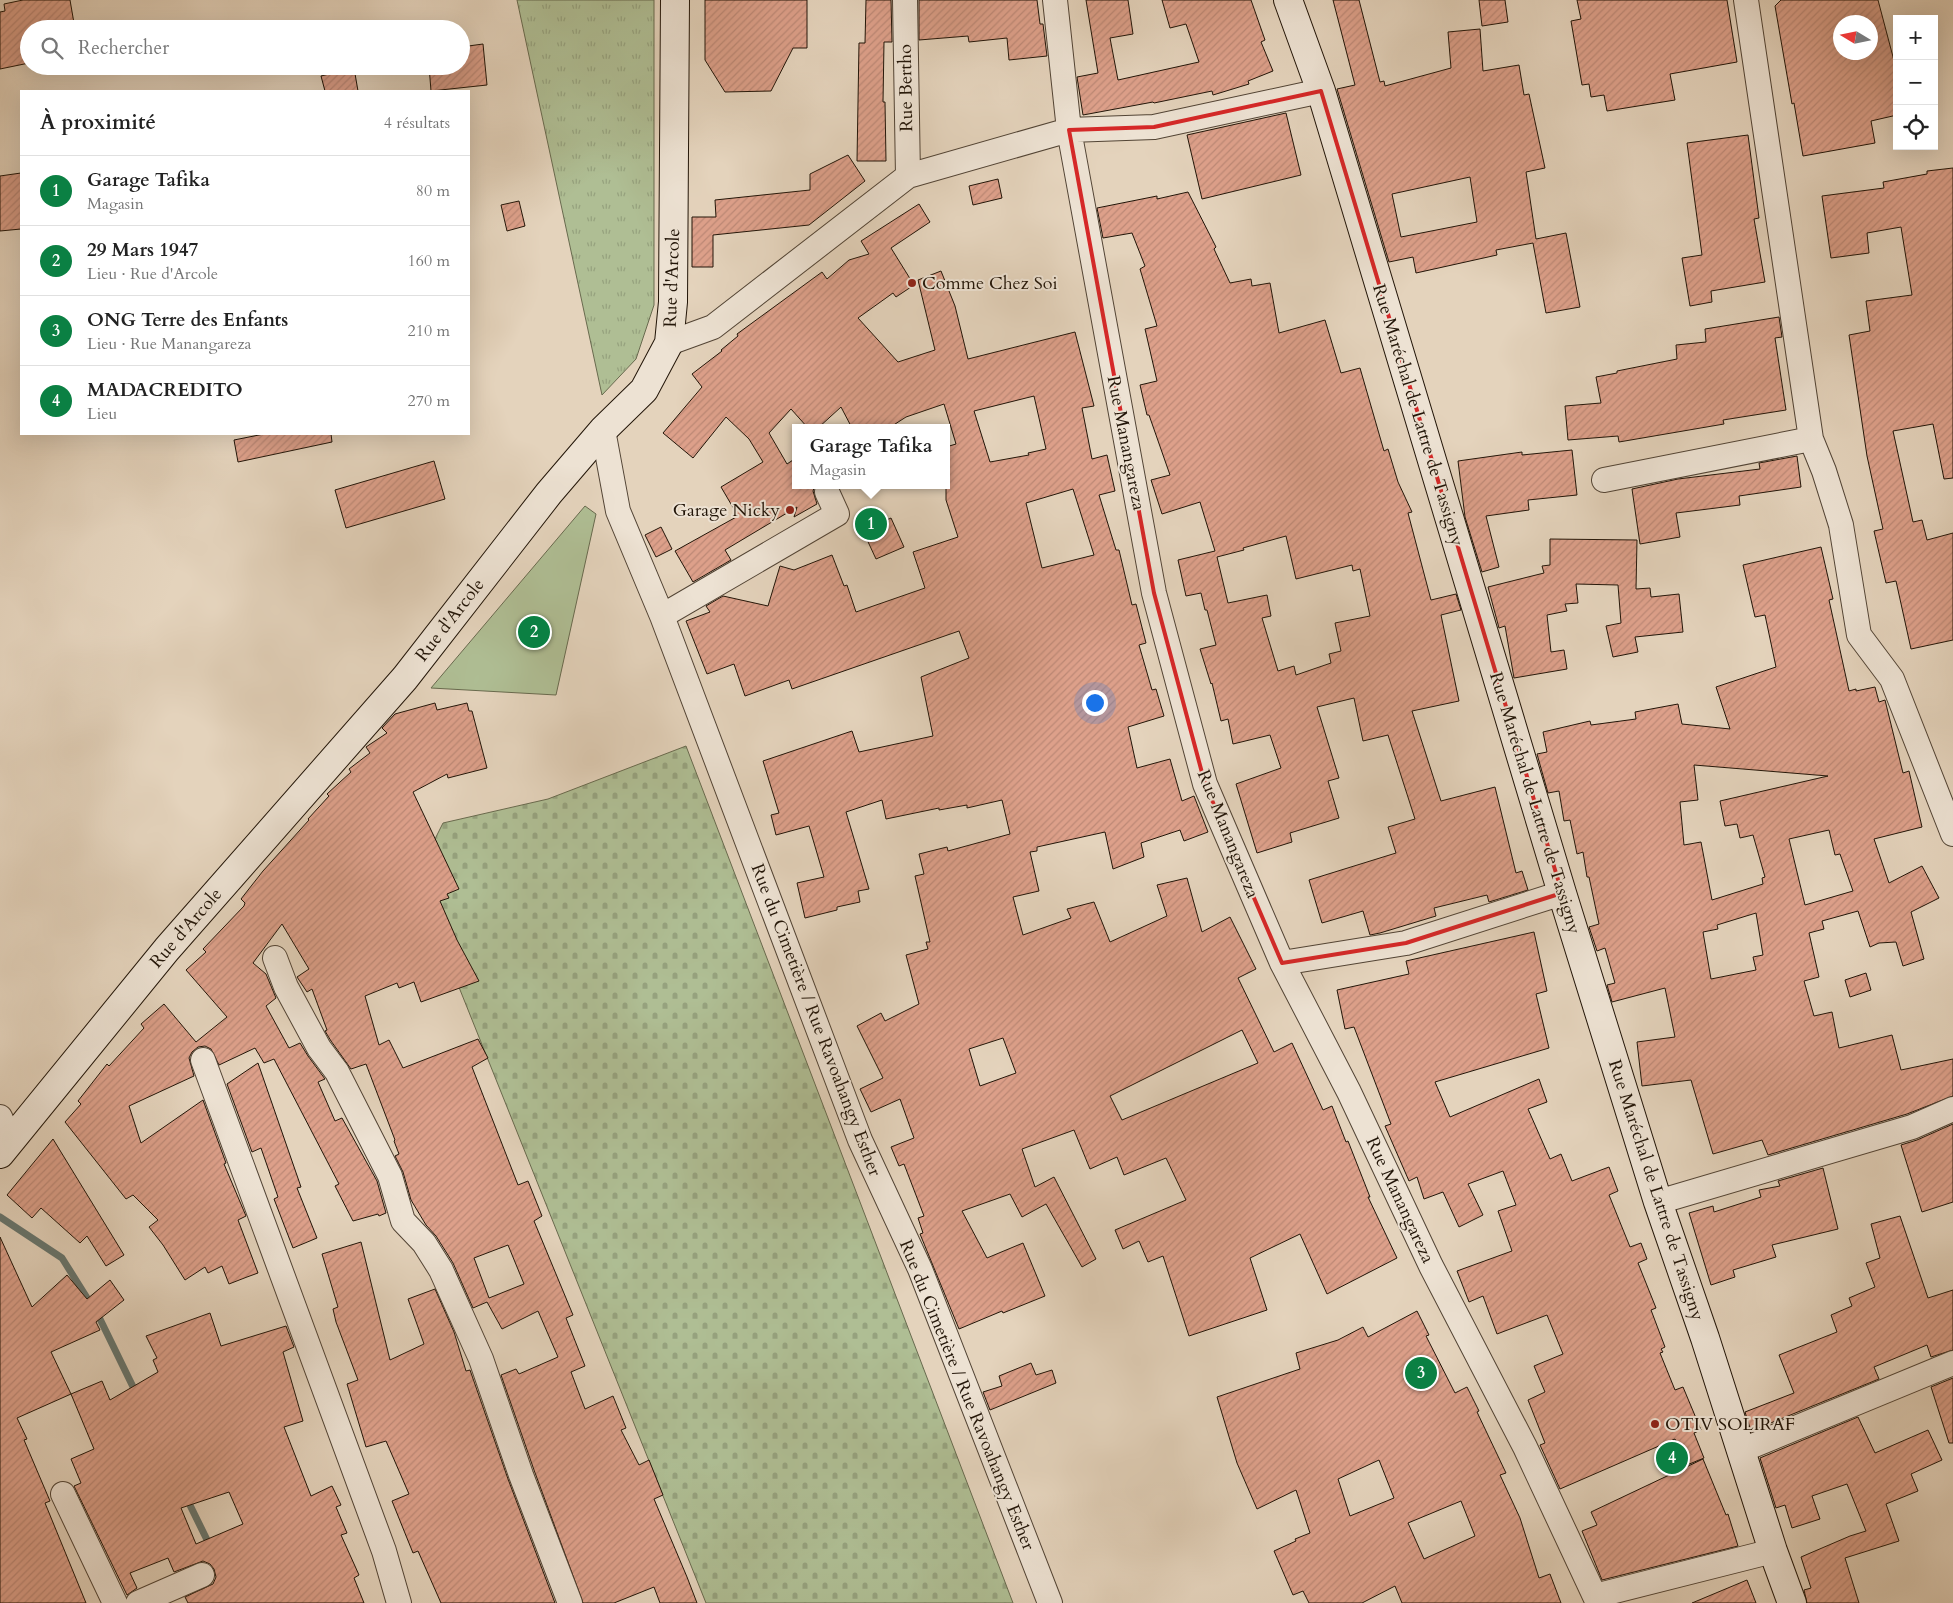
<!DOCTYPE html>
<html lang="fr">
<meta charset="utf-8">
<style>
:root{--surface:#fff;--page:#f2f2f2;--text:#222;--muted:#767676;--line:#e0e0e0;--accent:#0b8043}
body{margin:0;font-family:Cardo,serif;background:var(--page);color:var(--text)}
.controls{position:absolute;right:15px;top:15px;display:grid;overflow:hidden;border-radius:0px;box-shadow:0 5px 20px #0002}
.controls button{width:45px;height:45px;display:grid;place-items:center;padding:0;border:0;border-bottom:1px solid var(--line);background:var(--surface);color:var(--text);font:25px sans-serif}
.compass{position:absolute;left:1833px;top:15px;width:45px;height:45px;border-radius:50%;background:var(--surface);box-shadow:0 5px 20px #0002;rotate:280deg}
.you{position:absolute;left:1094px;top:702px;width:18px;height:18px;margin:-12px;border:4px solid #fff;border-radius:50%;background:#1a73e8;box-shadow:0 0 0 8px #1a73e833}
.badge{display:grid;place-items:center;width:32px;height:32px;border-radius:50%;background:var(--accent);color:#fff;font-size:16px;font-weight:700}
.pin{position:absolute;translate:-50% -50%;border:2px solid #fff;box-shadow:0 1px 5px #0006}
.popup{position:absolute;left:792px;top:424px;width:158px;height:65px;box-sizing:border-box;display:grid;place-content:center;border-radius:0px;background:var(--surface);filter:drop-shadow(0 1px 4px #0005);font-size:16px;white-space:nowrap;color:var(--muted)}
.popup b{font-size:19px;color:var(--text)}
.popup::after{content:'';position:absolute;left:50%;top:100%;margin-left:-10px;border:10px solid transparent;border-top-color:var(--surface)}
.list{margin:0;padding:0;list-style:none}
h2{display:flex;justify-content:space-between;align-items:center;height:65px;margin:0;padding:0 20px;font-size:21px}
h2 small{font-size:16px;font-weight:400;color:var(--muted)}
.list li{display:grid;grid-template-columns:32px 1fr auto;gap:15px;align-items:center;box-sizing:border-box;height:70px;padding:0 20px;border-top:1px solid var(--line)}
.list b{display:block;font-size:19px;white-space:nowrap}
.list p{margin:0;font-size:16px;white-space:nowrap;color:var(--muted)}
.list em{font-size:16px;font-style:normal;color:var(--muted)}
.icon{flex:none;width:28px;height:28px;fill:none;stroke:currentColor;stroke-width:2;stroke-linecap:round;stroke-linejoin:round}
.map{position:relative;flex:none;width:1953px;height:1603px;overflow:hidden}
.search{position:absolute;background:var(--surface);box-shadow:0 5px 20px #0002;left:20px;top:20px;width:450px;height:55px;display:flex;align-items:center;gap:12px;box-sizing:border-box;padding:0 18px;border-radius:28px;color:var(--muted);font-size:19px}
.panel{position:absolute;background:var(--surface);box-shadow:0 5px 20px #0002;left:20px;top:90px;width:450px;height:345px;border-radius:0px}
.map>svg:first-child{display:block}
.grass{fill:url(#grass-tufts);stroke:#686a4e}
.cemetery{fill:url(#cemetery-stones);stroke:#686a4e}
.green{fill:#afbe94;stroke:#686a4e}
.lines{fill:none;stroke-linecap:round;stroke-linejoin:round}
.stream{stroke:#67766f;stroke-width:7}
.building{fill:url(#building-hatch);stroke:#221508;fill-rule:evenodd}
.street-casing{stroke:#524435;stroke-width:26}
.secondary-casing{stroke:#221508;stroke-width:30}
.street{stroke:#ede2d3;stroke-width:24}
.secondary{stroke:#ede2d3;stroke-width:28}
.marked{fill:none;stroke:#d62828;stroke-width:4;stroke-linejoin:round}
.poi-dot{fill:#8f2418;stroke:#ede2d3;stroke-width:2}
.labels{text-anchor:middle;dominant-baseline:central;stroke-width:4;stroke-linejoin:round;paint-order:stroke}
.street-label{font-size:18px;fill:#221508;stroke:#ede2d3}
.poi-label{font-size:18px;fill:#221508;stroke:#ede2d3;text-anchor:start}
</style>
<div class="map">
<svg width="1953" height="1603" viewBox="0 0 1953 1603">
<defs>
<pattern id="grass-tufts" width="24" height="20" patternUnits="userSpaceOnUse" patternTransform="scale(1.25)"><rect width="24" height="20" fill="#afbe94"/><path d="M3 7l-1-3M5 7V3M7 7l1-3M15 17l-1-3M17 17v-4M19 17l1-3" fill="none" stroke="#96a27e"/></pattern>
<pattern id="cemetery-stones" width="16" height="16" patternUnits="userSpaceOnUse" patternTransform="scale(1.25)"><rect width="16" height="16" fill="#afbe94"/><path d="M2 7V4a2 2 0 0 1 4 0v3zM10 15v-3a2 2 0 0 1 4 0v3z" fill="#96a27e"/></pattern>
<pattern id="building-hatch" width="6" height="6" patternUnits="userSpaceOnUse" patternTransform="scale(1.25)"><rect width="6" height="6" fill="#dda08a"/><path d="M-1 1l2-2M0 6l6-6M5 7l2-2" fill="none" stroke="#bd8976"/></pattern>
</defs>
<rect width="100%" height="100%" fill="#e4d3bc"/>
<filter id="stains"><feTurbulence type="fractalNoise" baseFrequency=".004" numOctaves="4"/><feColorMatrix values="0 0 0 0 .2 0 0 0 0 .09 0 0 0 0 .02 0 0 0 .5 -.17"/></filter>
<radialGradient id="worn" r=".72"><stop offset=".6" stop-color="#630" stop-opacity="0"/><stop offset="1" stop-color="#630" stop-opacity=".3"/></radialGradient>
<path class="grass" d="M517,0H654V305L636,359L602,395Z"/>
<path class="cemetery" d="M686,746L1013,1603H706L428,910L435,839L443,823L548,799Z"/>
<path class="green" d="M585,506L596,514L556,695L431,688Z"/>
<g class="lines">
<path class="stream" d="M0,1217L62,1258L99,1317L137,1395
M186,1497L211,1548"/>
</g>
<path class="building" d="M23,0H70L75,29H29V63L0,69V12L5,11L4,4Z
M705,0H807V48H793L771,91L725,92L705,60Z
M866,0H891L892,42H884L883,102H885L886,161H857L859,43H865Z
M919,0H1037L1040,24H1043L1047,56L1009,60L1007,38L969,42L968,36L919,40Z
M1086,0H1128L1133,34L1110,38L1118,80L1199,62L1186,24L1170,28L1162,0H1251L1265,40L1261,42L1273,71L1248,81L1249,84L1213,95L1212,91L1154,103L1153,102L1083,115L1077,77L1098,73Z
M1333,0H1359L1380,82L1384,81L1385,86L1451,68L1448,32L1480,29L1483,71L1519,65L1524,95L1529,94L1545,168L1526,172L1536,239L1566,233L1580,307L1546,313L1533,243L1496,250L1497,255L1416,273L1413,257L1389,262L1337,89L1355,85ZM1470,177L1477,222L1401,237L1392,194Z
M1479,0H1505L1508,22L1482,26Z
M1577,0H1727L1737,62L1670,74L1675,100L1607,111L1604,95L1591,97L1589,84L1582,85L1571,21L1581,19Z
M1781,0H1878L1897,72V115L1871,121L1875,143L1803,156L1794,103L1792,104L1775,6ZM1840,22H1870V52H1840Z
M483,44L487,85L431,91L429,66H461V47Z
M354,68L358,91H325L321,76Z
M1286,113L1301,175L1202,199L1187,135Z
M1748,135L1759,218L1754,219L1765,282L1711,291L1712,302L1690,306L1682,258L1702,255L1687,143Z
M848,155L865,181L809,225L713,235V267H692V217H716L715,200L810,190V174Z
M1953,168V478L1944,479L1933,424L1893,431L1913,522L1922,520L1927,540L1953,533V640L1911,649L1896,581L1886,583L1874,531L1883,529L1867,456L1849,335L1870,331L1866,301L1912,295L1901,227L1867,233L1869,253L1831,258L1822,196L1884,188L1883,182L1927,174V171Z
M21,173V229L0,231V176Z
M998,179L1002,198L973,205L969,186Z
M1188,192L1216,247L1214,249L1230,283L1251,279L1252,286L1270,283L1279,333L1325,320L1341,373L1360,368L1384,451L1388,449L1398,482L1412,512L1408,513L1431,600L1456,594L1461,610L1441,615L1459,701L1412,711L1441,801L1495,787L1516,873L1522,871L1528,890L1489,902L1487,895L1434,908L1436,916L1380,933L1370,935L1363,911L1322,923L1309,880L1396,853L1388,827L1415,819L1388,735L1363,741L1354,698L1317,707L1339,778L1328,781L1339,818L1290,833L1292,842L1257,853L1236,784L1281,768L1270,735L1233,744L1228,719L1221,721L1212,683L1211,684L1200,649L1216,645L1207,610H1205L1201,593L1186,596L1178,560L1215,551L1200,502L1162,514L1151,480L1170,475L1149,415H1147L1140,385L1157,381L1145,329L1157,326L1140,269L1145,266L1132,233L1103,238L1097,208L1157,196V199ZM1286,536L1296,579L1352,565L1353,571L1360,569L1370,616L1335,623L1341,651L1329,654L1331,663L1296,675L1294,666L1278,671L1262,618L1271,616L1267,595L1228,603L1217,557L1244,550L1243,548Z
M519,201L525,226L507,231L501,205Z
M919,204L930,222L891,248L914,285L896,297L893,293L858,318L898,362L935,350L918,280L941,271L955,306L968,359L1075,332L1094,406L1082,408L1092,459L1107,455L1115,491L1099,495L1116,550H1119L1132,605L1136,604L1146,643L1139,645L1152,690L1156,689L1164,716L1128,727L1137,768L1170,759L1182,801L1194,796L1208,832L1184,841L1180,830L1141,843L1144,857L1113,869L1105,832L1037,847V851L1030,852L1039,891L1013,897L1023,935L1071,918L1067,909L1094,902L1110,942L1167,916L1157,885L1187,878L1202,932L1230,917L1256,969L1238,978L1274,1052L1292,1043L1323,1110L1332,1106L1346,1142L1348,1141L1370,1197H1368L1397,1258L1327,1294L1300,1234L1250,1258L1267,1310L1189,1336L1163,1256L1148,1262L1139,1241L1123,1249L1115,1230L1186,1200L1166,1158L1124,1175L1117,1157L1090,1169L1074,1130L1022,1149L1035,1187L1054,1177L1096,1259L1082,1267L1046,1204L1022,1217L1010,1194L962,1211L987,1258L1023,1243L1045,1296L1003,1313L1002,1311L959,1329L920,1234L923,1233L918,1218L924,1216L904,1164L899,1166L891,1147L914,1138L900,1099L871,1112L860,1089L883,1078L857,1026L881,1013L885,1021L919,1004L906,955L928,949L926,942H930L915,876L924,874L919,854L947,847L948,851L1010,834L1002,800L967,808V805L939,810V808L886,819L882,800L846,812L869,889L858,891L860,902L837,907V910L805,918L797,883L824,877L809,826L776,835L771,815L779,813L763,761L852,731L859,752L933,736L921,677L969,658L959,631L792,689L789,680L745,696L734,664L707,674L686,621L710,612L706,606L723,596L768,606L780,566L794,570L832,555L844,586L847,585L856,612L925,588L913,552L958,537L946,500V447L956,444L944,404L906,417L889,428H852L841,407L818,428H808L791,409L769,433L787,464L796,458V485H815L813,491L817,504L794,517L797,507L725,550L731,560L693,582L675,551L738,516L721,487L763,462L749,439L726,417L693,458L663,433L702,387L692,374L722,351L721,350L738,336L737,334L822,272L827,279L849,260L869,254L861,241ZM1034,396L1046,449L1028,453L1029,455L990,462L974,411ZM1073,489L1094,555L1042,568L1026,503ZM1242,1030L1258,1063L1122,1120L1110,1096ZM1003,1038L1016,1073L980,1086L969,1049Z
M1779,317L1782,337L1775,338L1786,410L1723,420L1724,424L1619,442L1618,436L1568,440L1565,406L1601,403L1596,377L1617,373V371L1677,359L1676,345L1706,342L1705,329Z
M264,434H331L332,442L238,462L234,440Z
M1572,450L1577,495L1528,500L1529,510L1486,516L1499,567L1482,572L1465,517L1458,461L1522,452V455Z
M1797,456L1801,487L1739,496L1740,505L1676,513L1680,537L1640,544L1632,489L1678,479L1760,469L1759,463Z
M434,461L445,499L346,528L335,490Z
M891,518L904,547L876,559L863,531Z
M661,527L672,549L656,557L645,535Z
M1550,539L1637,540L1636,589L1650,588L1651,597L1679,594L1683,632L1635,637L1638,652L1613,657L1606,626L1621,623L1618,585L1576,584L1578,603L1565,604L1567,611L1547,615L1551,652L1564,650L1567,669L1514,678L1505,626L1499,628L1488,587L1544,573L1542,566L1550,565Z
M1821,547L1833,599L1829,600L1849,691L1856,689V691L1875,687L1879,702L1885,700L1903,773L1909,771L1922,827L1874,839L1889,883L1922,866L1939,898L1911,912L1924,959L1903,966L1896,942L1879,943L1870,947L1858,911L1822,921L1824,929L1809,933L1819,977L1804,981L1814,1016L1832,1012L1839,1048L1892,1035L1901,1070L1953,1059V1096L1907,1114L1768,1155L1762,1140L1713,1154L1691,1080L1642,1086L1637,1042L1675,1037L1665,988L1612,1002L1607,985L1615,983L1605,948L1597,951L1589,927L1599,924L1589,877H1587L1583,852L1577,854L1570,820L1564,821L1559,791L1548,793L1537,754L1547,752L1543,732L1590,721L1591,725L1636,719L1635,712L1678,704L1682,724L1730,729L1716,687L1776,667L1765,615L1755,617L1743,565ZM1694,765L1828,776L1720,801L1725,826L1737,824L1740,838L1753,835L1765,877L1762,878L1763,884L1712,900L1701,842L1684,845L1680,802L1698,800ZM1829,830L1835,855L1840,854L1853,891L1805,905L1789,839ZM1756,913L1763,955L1753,957L1756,970L1711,979L1703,932L1718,929L1717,925Z
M435,703L437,710L467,703L469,711H472L487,768L448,778L447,774L413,792L459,889L447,894L449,898L440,901L457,940L479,981L421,1002L414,982L399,988L397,983L365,996L379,1045L389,1040L403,1068L478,1039L488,1058L472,1067L518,1185L528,1181L542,1216L534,1221L573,1315L566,1318L585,1366L571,1372L585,1409L613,1396L626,1428L621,1430L639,1465L649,1460L663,1495L654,1499L687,1577L697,1603H660L654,1587L614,1603H583L534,1470L501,1375L516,1369L519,1374L558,1357L538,1311L502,1329L487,1302L473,1308L453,1263L436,1236L426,1225L411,1200L403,1172L395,1156L399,1154L394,1141L395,1140L366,1064L351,1069L331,1041L325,1031L327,1030L312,989L307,992L297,977L309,969L282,924L253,963L266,974L276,998L266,1006L289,1048L300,1043L308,1056L325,1079L318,1082L335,1121L342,1118L377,1181L386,1213L379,1216L378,1214L353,1221L335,1186L339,1184L274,1059L264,1063L255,1048L219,1065L211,1049L205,1046L198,1047L192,1052L189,1058L194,1076L129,1106L141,1143L203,1100L226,1163L224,1164L246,1216L238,1220L258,1273L247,1277L229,1284L222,1266L208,1273L205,1267L185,1280L163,1245L149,1227L158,1220L133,1195L126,1199L65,1122L81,1104L78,1101L107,1064L109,1066L144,1028L141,1024L164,1004L196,1042L227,1017L186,970L206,952L203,949L244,906L245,903L241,899L263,871L309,820L308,819L329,796L327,794L351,772L349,769L370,753L366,747L387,733L382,728L395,714ZM508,1245L524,1284L489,1298L474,1258Z
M1534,932L1547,991L1536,994L1549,1048L1435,1082L1450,1117L1539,1079L1547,1102L1528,1109L1550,1159L1561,1154L1572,1181L1609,1167L1618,1191L1609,1195L1630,1247L1641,1243L1647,1259L1638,1263L1656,1308L1651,1310L1665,1347L1661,1349L1663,1352L1660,1353L1675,1390L1683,1387L1701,1430L1694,1433L1704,1458L1687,1465L1675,1439L1560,1489L1540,1445L1545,1443L1528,1400L1545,1392L1534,1366L1563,1354L1547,1315L1497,1334L1483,1296L1469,1302L1457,1271L1512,1251L1498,1211L1516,1205L1503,1171L1468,1184L1483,1215L1459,1227L1443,1192L1424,1199L1417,1177L1409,1181L1385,1126L1391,1124L1354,1027L1345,1029L1337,990L1409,974L1406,961Z
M1866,973L1871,990L1850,997L1845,980Z
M258,1063L301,1187L297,1188L317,1238L293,1248L274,1199L278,1197L261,1148L252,1152L227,1084Z
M1953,1124V1202L1922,1212L1901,1145L1917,1140Z
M53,1139L124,1255L106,1266L87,1236L80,1243L41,1208L32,1218L7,1195Z
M1823,1168L1838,1229L1772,1245L1776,1257L1733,1270L1735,1277L1711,1285L1689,1213L1713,1206L1714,1212L1761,1197L1759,1190L1780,1186L1778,1181Z
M1900,1216L1928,1298L1953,1290V1350L1931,1357L1927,1345L1874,1367L1879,1379L1751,1431L1745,1412L1794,1393L1779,1355L1837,1332L1831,1315L1852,1306L1849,1298L1875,1287L1866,1263L1880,1258L1871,1224Z
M0,1237L32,1307L67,1275L87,1299L110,1280L124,1300L96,1322L100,1330L51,1352L71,1394L17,1418L27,1439L24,1440L50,1501L45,1503L86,1603H0Z
M361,1242L390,1360L424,1344L408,1299L435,1289L454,1332L466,1371L470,1370L508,1479L555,1603H441L418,1551L413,1553L392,1501L409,1494L386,1441L366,1447L347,1384L358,1380L336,1322L333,1309L338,1307L322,1254Z
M1417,1311L1429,1335L1426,1336L1455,1393L1467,1387L1479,1411L1477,1412L1506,1473L1500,1475L1520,1518L1539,1578L1550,1574L1561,1603H1402L1395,1586L1362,1603H1309L1303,1591L1293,1595L1274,1551L1296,1541L1295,1539L1310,1533L1296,1490L1257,1509L1237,1463L1217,1397L1300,1369L1296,1353L1338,1340L1363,1327L1368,1337ZM1379,1460L1394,1498L1350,1516L1338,1479ZM1461,1501L1475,1536L1424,1559L1408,1523Z
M210,1313L221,1346L286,1326L294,1347L283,1352L303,1421L284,1427L311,1496L332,1486L341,1505L336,1507L347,1533L341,1535L359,1575L354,1578L364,1603H188L185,1597L213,1584L216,1577L214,1569L210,1564L203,1561L174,1572L168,1558L130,1573L137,1588L127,1595L74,1486L81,1483L71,1459L94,1449L71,1394L102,1381L110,1400L158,1372L153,1360L157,1358L146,1336ZM229,1492L243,1524L196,1544L181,1508Z
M1031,1363L1036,1375L1052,1370L1056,1383L990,1410L983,1392L1002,1386L999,1376Z
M1953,1378V1443H1949L1931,1387Z
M1858,1417L1875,1453L1928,1430L1942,1460L1911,1474L1918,1491L1886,1504L1899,1541L1845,1558L1859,1603H1807L1804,1590L1811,1588L1801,1557L1850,1536L1866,1531L1847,1484L1812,1496L1820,1519L1792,1528L1785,1505L1776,1508L1760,1458Z
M1703,1459L1726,1515L1728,1514L1738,1546L1602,1580L1582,1531L1597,1525L1591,1512Z
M1747,1580L1756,1603H1692Z"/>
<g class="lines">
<defs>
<path id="street" d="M905,0L908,176
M1055,0L1069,130L1154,593L1205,784L1282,963L1349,1092L1431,1266L1525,1447L1598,1603
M1746,0L1811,439L1824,471L1841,525L1859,635L1892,679L1953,834
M669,343L713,327L908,176L1069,130L1154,127L1321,91
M603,430L618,511L662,616L860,1140L920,1269L1050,1603
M1604,480L1811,439
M662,616L837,514L827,492
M275,958L286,987L319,1048L337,1072L390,1176L403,1221L424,1243L441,1270L481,1359L521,1475L570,1603
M1282,963L1406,943L1562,893
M203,1060L384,1551L399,1603
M0,1117L11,1141
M1658,1202L1912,1127L1953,1109
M1740,1451L1953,1363
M63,1494L115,1603
M1595,1596L1773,1551
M138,1603L202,1575"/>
<path id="secondary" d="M1288,0L1321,91L1562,893L1658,1202L1705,1338L1773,1551L1792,1603
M0,1154L167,949L405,678L549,493L603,430L644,390L669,343L673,302L675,0"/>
</defs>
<use href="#street" class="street-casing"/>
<use href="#secondary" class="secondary-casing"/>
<use href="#street" class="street"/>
<use href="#secondary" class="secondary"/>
</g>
<path class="marked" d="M1321,91L1562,893L1406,943L1282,963L1205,784L1154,593L1069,130L1154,127Z"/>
<g class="poi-dot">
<circle cx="912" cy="283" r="5"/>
<circle cx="790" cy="510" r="5"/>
<circle cx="1655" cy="1424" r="5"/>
</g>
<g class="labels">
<g class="street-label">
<text transform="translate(906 88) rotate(-91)">Rue Bertho</text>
<text transform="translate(672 278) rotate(-88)">Rue d'Arcole</text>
<text transform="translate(1418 415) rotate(73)">Rue Maréchal de Lattre de Tassigny</text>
<text transform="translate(1126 443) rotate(79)">Rue Manangareza</text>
<text transform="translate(450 620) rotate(-52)">Rue d'Arcole</text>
<text transform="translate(1535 803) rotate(73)">Rue Maréchal de Lattre de Tassigny</text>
<text transform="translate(1228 834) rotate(68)">Rue Manangareza</text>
<text transform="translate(186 928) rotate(-49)">Rue d'Arcole</text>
<text transform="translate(816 1020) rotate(69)">Rue du Cimetière / Rue Ravoahangy Esther</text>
<text transform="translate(1656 1190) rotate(72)">Rue Maréchal de Lattre de Tassigny</text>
<text transform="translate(1400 1200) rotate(65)">Rue Manangareza</text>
<text transform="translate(967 1395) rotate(68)">Rue du Cimetière / Rue Ravoahangy Esther</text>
</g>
<g class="poi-label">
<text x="922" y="283">Comme Chez Soi</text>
<text x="780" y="510" text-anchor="end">Garage Nicky</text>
<text x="1665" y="1424">OTIV SOLIRAF</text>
</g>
</g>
<rect width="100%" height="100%" filter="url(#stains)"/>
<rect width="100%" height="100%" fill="url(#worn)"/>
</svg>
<div class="controls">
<button>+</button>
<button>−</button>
<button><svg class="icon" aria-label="locate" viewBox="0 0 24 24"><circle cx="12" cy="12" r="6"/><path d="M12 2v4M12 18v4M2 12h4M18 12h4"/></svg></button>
</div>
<svg class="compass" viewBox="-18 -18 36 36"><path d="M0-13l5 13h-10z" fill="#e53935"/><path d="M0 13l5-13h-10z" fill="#767676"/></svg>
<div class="you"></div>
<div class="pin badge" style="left:871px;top:524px">1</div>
<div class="popup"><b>Garage Tafika</b>Magasin</div>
<div class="pin badge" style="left:534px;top:632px">2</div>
<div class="pin badge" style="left:1421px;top:1373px">3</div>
<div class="pin badge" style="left:1672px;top:1458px">4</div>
<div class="search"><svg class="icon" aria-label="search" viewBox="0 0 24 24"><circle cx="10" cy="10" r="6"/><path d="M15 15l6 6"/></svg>Rechercher</div>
<section class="panel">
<h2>À proximité<small>4 résultats</small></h2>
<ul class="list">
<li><span class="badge">1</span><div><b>Garage Tafika</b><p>Magasin</p></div><em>80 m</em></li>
<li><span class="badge">2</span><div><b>29 Mars 1947</b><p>Lieu · Rue d'Arcole</p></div><em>160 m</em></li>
<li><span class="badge">3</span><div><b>ONG Terre des Enfants</b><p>Lieu · Rue Manangareza</p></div><em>210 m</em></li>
<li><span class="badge">4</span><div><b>MADACREDITO</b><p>Lieu</p></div><em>270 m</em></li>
</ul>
</section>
</div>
